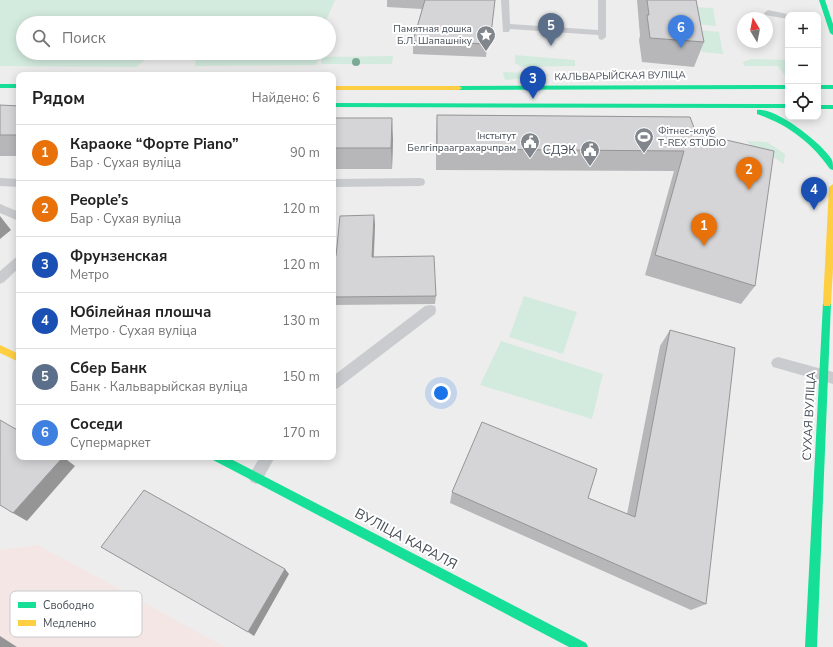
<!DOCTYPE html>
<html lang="ru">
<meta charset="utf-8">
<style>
:root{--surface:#fff;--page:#f2f2f2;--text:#222;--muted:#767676;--line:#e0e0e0;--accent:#2563eb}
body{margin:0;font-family:"Nunito Sans",sans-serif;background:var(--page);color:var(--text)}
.controls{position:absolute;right:12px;top:12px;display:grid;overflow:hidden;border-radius:8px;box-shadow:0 2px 10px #0003}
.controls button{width:36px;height:36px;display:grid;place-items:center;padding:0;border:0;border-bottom:1px solid var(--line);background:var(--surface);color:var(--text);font:20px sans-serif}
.compass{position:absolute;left:737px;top:12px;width:36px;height:36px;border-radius:50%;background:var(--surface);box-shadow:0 2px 10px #0003;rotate:350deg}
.you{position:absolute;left:441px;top:393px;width:14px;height:14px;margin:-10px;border:3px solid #fff;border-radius:50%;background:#1a73e8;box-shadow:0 0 0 6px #1a73e833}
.badge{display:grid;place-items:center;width:26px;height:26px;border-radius:50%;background:var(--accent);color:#fff;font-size:13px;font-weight:700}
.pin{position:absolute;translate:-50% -33px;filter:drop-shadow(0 1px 2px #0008)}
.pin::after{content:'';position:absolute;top:21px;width:14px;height:12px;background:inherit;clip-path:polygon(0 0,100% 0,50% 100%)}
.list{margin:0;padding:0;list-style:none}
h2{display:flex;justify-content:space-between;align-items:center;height:52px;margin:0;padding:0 16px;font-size:17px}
h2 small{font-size:13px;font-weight:400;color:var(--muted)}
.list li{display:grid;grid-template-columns:26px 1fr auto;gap:12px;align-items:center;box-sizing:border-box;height:56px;padding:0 16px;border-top:1px solid var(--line)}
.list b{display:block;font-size:15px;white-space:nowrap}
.list p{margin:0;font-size:13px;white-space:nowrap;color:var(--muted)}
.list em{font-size:13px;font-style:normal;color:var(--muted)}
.icon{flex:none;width:22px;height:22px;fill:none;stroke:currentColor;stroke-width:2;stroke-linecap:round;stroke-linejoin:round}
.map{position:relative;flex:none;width:833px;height:647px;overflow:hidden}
.search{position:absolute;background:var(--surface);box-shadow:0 2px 10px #0003;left:16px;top:16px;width:320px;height:44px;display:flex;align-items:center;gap:10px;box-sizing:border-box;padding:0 14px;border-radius:22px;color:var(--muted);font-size:15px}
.panel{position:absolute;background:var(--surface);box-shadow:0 2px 10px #0003;left:16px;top:72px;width:320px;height:388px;border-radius:8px}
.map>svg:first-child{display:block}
.medical{fill:#f4e6e4}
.green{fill:#d3ebde}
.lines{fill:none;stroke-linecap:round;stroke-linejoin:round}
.lane{fill:#c9cbce;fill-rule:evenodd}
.fast{fill:#16e098;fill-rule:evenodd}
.slow{fill:#ffcf43;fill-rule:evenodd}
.tree{fill:#7ca996}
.wall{fill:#b7b7b9}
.shaded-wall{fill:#959596}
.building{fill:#d5d5d7;stroke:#959596}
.labels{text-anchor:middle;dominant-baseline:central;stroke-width:4;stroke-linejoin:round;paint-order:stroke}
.far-poi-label{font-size:10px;fill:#464e57;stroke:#fff;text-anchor:end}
.far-street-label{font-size:10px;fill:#464e57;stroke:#fff}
.poi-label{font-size:12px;fill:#464e57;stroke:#fff;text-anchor:end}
.street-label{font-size:12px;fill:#464e57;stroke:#fff}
.near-street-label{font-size:14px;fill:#464e57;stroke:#fff}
.key{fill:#fff;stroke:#c8cacd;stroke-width:1}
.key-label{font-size:11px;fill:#464e57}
</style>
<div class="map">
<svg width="833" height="647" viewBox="0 0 833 647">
<rect width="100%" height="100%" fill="#eeeded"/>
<path class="medical" d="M38,545L225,647H0V550Z"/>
<path class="green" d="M0,0H335L325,23H23V53H154L136,67L0,66Z
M693,7L713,8L716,26L696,24Z
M699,30L719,32L723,54L702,52Z
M197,53H322L316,65L195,66Z
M515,55L575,60V66L521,67L515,63Z
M393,56L392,64H321L322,57Z
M751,59L788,60V80L778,66H744L743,63L745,61Z
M503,72L542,73L551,75L505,80Z
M747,141L767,142L785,154L784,164L763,151L752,148Z
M524,296L577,312L563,354L509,337Z
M501,341L603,374L592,419L480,385Z"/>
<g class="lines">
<path class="lane" d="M501,0H509L510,24L598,30V0H606V37L602,40L599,39L598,35L510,29L509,32H503Z
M768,10L792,15H788V19L765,15L764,13Z
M0,178L19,179V187L0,186Z
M420,178L424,179L425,182L424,185L420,186L333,187V179Z
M0,204L19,212V221L0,213Z
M19,256V268L4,282L0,284V271L15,258Z
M430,305L435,306L436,310L435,314L338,388L333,390V376L425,306Z
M778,357L833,372V384L773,367L771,363L773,359Z
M260,457H275L261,482L256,484L251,482L248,477Z"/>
<path class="fast" d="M819,0H825L833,24V35L830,33Z
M0,84H19V88H0Z
M788,85V89L459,90L456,88L459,86Z
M818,85H833V89H818Z
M333,103L788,104V108L333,107Z
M818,105H833V109H818Z
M757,110C776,107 823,144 832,160C833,163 833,166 833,170L830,169C811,142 788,125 757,114Z
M827,299L830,300L831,303L817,647H805L823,303L824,300Z
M212,457H227L586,643L588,647H569L213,460Z"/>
<path class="slow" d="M333,86H459L462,88L459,90H333Z
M833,184V269L831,303L830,306H824L823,303L829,187Z
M0,345L19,354V362L0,353Z"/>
</g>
<circle class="tree" cx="356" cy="62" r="4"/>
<path class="wall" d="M387,0H495L489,47H487L486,57L413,54V41L422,9L387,7Z
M637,0H696L704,42L694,67L642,62L639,40L640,36Z
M0,105L19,106V156H0Z
M437,115L690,117L755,286L741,304L645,275L674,171L436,170V137Z
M333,118L393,139L392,169H333Z
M375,224L374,257L436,296L435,304L333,305V256H336Z
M670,330L706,604L691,610L450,503L452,492L588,498L627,514L660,346Z"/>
<path class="shaded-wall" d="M392,118L393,139L392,169L391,148Z
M374,215L375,224L373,266L372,257Z
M0,216L11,230L0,239Z
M63,457L75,466L27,521L13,513Z
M285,569L289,574L254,636L248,632Z
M0,636L17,647H0Z"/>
<path class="building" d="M425,0H495L491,34H486L487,44L413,41Z
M647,0H696L704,42L650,38L647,15H649Z
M0,105L19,106V135H0Z
M437,115L690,117L696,133L774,151L755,286L655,255L684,151L437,149Z
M333,118H392L391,148H333Z
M374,215L372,257L434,256L436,296L333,297V256H336L340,216Z
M670,330L735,348L706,604L452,492L482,422L597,469L588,498L635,517Z
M0,420L19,431V457H63L13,513L0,505Z
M144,490L285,569L248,632L101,547Z"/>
<defs>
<symbol id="sight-pin" viewBox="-11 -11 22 30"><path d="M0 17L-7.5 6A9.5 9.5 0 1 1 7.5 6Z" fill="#81868c" stroke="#fff"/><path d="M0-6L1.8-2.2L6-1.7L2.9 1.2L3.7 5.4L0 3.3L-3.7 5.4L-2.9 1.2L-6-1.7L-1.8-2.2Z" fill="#fff"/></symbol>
<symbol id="stadium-pin" viewBox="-11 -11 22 30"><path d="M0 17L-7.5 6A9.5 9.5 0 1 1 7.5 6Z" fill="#81868c" stroke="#fff"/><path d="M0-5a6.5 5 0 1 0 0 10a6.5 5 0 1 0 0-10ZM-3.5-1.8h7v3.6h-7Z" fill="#fff"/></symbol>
<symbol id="civic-pin" viewBox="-11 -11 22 30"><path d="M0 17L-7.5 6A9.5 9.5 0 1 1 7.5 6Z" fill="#81868c" stroke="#fff"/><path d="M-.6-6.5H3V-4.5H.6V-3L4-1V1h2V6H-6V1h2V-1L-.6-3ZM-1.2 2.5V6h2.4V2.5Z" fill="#fff"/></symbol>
</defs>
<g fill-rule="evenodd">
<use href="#sight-pin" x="475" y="24" width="22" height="30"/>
<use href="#stadium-pin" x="633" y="126" width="22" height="30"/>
<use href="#civic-pin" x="519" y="131" width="22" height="30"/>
<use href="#civic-pin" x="579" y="139" width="22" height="30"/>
</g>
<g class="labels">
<g class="far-poi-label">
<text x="472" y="29">Памятная дошка<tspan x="472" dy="12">Б.Л. Шапашніку</tspan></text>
<text x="658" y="131" text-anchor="start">Фітнес-клуб<tspan x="658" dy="12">T-REX STUDIO</tspan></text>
<text x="516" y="136">Інстытут<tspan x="516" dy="12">Белгіпрааграхарчпрам</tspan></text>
</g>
<g class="far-street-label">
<text transform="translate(620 76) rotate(-1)">КАЛЬВАРЫЙСКАЯ ВУЛІЦА</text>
</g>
<g class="poi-label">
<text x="576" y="150">СДЭК</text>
</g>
<g class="street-label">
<text transform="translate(809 416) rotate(-87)">СУХАЯ ВУЛІЦА</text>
</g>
<g class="near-street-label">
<text transform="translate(406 539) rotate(28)">ВУЛІЦА КАРАЛЯ</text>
</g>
</g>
<rect x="10" y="591" width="132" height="46" rx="6" class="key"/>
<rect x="18" y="602" width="18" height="6" fill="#16e098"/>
<rect x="18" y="620" width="18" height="6" fill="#ffcf43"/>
<g class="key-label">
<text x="43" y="609">Свободно</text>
<text x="43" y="627">Медленно</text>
</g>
</svg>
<div class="controls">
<button>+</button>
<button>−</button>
<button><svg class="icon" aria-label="locate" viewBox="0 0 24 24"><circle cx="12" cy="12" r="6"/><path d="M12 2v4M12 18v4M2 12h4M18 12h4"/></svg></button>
</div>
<svg class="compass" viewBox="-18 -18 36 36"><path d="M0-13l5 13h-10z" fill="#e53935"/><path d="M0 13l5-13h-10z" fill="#767676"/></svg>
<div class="you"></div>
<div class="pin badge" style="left:704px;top:246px;background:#e8710a">1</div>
<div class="pin badge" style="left:749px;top:190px;background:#e8710a">2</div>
<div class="pin badge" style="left:533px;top:99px;background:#1a4fb4">3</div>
<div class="pin badge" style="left:814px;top:210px;background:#1a4fb4">4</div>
<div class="pin badge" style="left:551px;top:46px;background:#5c6f8a">5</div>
<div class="pin badge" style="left:681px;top:48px;background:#3f7fe0">6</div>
<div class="search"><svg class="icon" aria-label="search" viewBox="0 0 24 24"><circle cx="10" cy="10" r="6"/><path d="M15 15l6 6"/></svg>Поиск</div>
<section class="panel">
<h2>Рядом<small>Найдено: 6</small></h2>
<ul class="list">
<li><span class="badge" style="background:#e8710a">1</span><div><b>Караоке “Форте Piano”</b><p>Бар · Сухая вуліца</p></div><em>90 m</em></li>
<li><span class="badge" style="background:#e8710a">2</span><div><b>People’s</b><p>Бар · Сухая вуліца</p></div><em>120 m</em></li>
<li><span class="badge" style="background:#1a4fb4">3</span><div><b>Фрунзенская</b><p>Метро</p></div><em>120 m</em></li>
<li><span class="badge" style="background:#1a4fb4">4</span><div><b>Юбілейная плошча</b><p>Метро · Сухая вуліца</p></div><em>130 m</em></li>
<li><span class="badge" style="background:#5c6f8a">5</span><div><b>Сбер Банк</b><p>Банк · Кальварыйская вуліца</p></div><em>150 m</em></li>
<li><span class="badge" style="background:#3f7fe0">6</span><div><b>Соседи</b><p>Супермаркет</p></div><em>170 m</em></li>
</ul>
</section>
</div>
